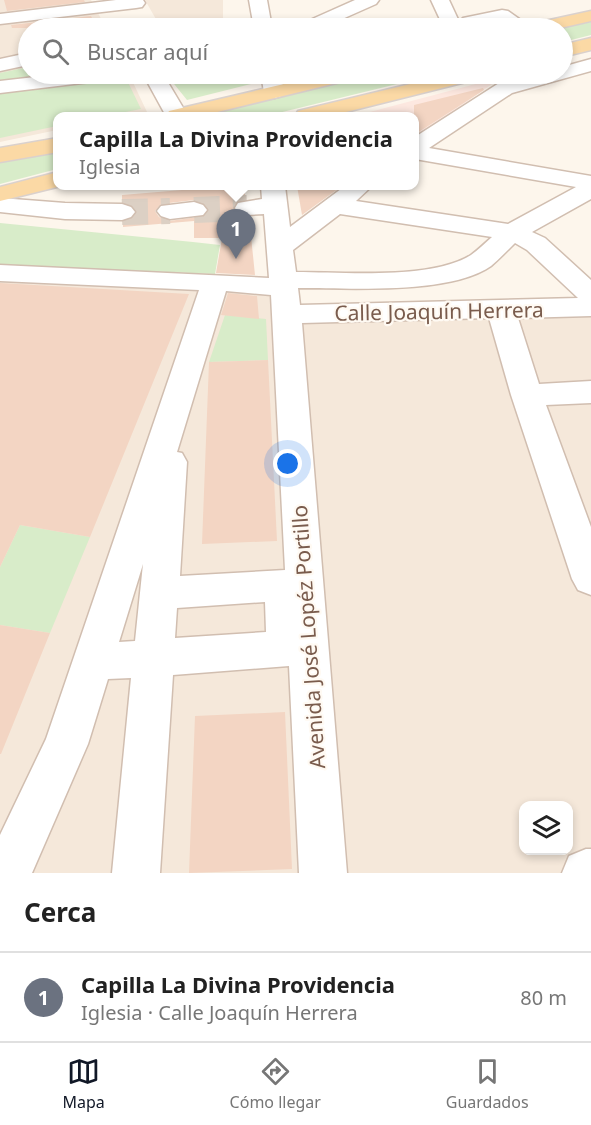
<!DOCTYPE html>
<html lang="es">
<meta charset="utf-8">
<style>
:root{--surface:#fff;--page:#f6f6f6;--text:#222;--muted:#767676;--line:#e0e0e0;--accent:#111827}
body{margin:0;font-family:"Noto Sans",sans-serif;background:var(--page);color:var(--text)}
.controls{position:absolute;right:18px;bottom:18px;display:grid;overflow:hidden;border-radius:12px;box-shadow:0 3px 9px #0003}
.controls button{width:54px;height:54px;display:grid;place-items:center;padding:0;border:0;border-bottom:2px solid var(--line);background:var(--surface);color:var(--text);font:30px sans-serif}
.you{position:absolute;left:288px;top:464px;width:21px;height:21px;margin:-15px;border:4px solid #fff;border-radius:50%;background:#1a73e8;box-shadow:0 0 0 9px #1a73e833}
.badge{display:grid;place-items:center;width:39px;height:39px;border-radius:50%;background:var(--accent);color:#fff;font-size:20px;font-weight:700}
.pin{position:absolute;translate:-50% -50px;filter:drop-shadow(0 2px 3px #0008)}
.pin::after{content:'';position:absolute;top:32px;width:21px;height:18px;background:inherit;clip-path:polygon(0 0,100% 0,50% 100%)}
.popup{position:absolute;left:53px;top:112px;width:366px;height:78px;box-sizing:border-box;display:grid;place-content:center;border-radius:12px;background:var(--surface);filter:drop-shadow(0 2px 4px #0005);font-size:20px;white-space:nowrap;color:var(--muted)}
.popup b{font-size:22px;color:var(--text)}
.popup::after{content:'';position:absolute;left:50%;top:100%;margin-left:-12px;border:12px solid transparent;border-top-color:var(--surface)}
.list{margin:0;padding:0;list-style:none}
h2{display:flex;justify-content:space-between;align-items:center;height:78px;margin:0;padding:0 24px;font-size:26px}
h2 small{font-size:20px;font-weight:400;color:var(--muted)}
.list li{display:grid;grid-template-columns:39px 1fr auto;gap:18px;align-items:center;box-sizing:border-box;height:90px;padding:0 24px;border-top:2px solid var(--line)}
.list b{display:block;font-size:22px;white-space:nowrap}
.list p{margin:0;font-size:20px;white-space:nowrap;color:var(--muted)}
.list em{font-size:20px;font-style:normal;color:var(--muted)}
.icon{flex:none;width:33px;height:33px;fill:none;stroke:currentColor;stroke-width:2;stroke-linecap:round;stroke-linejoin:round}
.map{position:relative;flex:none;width:591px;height:873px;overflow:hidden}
.search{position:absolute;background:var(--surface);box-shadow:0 3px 9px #0003;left:18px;right:18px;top:18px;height:66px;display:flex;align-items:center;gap:15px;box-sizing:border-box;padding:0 21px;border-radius:33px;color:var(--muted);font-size:22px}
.sheet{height:168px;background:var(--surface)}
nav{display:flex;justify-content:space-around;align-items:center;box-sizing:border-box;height:84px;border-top:2px solid var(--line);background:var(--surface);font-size:16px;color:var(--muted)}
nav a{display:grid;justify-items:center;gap:3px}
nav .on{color:var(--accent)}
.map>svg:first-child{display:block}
.residential{fill:#f5e8da;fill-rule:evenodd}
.commercial{fill:#fde8e0}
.green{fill:#d8ecc9}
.building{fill:#f3d5c3;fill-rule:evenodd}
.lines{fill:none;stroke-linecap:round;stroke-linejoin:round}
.minor-tunnel{stroke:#dcd0c4;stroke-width:26;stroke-dasharray:26 13;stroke-linecap:butt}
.minor-casing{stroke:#d1beb0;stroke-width:3}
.major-casing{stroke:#dad1cd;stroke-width:3}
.minor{fill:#fff;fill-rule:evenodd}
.major{fill:#fbd9a5;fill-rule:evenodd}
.labels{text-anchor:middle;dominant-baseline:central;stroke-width:4.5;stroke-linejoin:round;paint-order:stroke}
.street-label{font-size:21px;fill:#7a5c4d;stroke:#fffaf3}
</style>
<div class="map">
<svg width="591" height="873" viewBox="0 0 591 873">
<rect width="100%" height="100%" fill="#fdf6ec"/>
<path class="residential" d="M0,0H91L106,28H28V74H129L147,112L125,116H58L57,130L0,142Z
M145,0H223V28H161Z
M0,271L279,288L281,310L591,297V873H0ZM524,806H568V850H524Z"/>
<path class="commercial" d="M502,77L422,133L415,130V116H375L366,113Z"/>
<path class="green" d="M591,22V35L563,42L562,28Z
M28,67V74H124L141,109L105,116H58L57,126L0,138V73Z
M166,74H250L251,84L187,100Z
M373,74H438L266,116H196Z
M57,150V169L0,184V161Z
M0,223L193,242L220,245L215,274L0,265Z
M225,315L266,319L268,360L209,362Z
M20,525L90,537L50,633L0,625V567Z"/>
<path class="building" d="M4,0H84L85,2L7,11Z
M91,16L97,28H12L11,25Z
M483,88L484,90L414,135V105Z
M194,186H243L246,199L236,202L233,209L238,215L249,217L255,275L216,273L222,238H194V221L123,227V222L132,219L137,212L132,205L122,202V195L194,189ZM194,200L204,203L209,209L205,216L169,221L159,217L155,211L161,204Z
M297,186H342L302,215Z
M0,283L189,294L90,537L20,525L0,567Z
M228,293L257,296L259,319L221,315Z
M268,360L277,541L202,544L209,362Z
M0,625L50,633L1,754H0Z
M285,712L292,869L189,873L195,716Z"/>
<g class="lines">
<path class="minor-tunnel" d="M194,210L247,208
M122,212L170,211"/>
<defs>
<path id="minor" d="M116,0H143L145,3L142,7L136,8L0,24V14Z
M249,0H267L272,28H254Z
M355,0H379L376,4L322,28H299L301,24Z
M431,0H449L462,28H444Z
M502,10L508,11L532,28H511L499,21L485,24L488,28H467L460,22L463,18Z
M28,53V65L0,71V59Z
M591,59V71L512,93L429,148L591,176V199L532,232L545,238L591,280V316L518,318L539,384L591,381V403L546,405L591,527V595L578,590L572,579L511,395L489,318L302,323L347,873H299L289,666L173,675L160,873H112L131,678L108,679L88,744L32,873H0V835L46,739L199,290L0,281V265L269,278L264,214L247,215L238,213L235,208L238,203L262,199L261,186H285L290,227L345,186H372L356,201L508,224L576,187L415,159V137L513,74H562V67ZM340,214L492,237C485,243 478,250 471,255C431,280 343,272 296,272L293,250ZM515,243L527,250L578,298L300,305L298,288C348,288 450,295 491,266C499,259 507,251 515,243ZM226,291L271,295L285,570L180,576L187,462L182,453L177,452ZM143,564L135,641L119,642ZM265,602L266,632L175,638L177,608Z
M61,74H117L114,78L107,80L0,93V81Z
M143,74H163L188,116H166Z
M261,74H281L284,92L281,96L274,98L267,96L264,92Z
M0,198L65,203L122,204L131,207L135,212L131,217L122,220L65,219L0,212Z
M194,202L203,205L207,210L203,215L170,219L161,216L157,211L161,206Z
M586,849H591V873H562L569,856Z"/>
<path id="major" d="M591,11V21L560,28H529L531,24Z
M591,38V50L562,57V45Z
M327,74H360L357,78L201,116H166L169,111Z
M452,74H485L482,78L330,116H295L298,111Z
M58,138V152L0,162V148Z
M58,172V186H61L0,201V187Z"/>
</defs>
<use href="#minor" class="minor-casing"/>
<use href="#major" class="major-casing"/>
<use href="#minor" class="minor"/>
<use href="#major" class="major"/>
</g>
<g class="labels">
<g class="street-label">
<text transform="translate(439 311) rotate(-1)">Calle Joaquín Herrera</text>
<text transform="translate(308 637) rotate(-94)">Avenida José Lopéz Portillo</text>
</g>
</g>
</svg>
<div class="controls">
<button><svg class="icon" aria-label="layers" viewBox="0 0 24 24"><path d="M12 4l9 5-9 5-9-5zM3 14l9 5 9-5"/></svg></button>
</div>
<div class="you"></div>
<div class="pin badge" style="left:236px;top:259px;background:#6b7280">1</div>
<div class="popup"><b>Capilla La Divina Providencia</b>Iglesia</div>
<div class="search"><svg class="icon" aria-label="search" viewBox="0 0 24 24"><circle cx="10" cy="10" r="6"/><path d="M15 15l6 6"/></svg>Buscar aquí</div>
</div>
<section class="sheet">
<h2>Cerca<small></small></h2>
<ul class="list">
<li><span class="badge" style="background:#6b7280">1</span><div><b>Capilla La Divina Providencia</b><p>Iglesia · Calle Joaquín Herrera</p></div><em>80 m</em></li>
</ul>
</section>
<nav>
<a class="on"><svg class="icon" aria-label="map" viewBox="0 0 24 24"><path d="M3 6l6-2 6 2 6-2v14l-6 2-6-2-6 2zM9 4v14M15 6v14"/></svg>Mapa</a>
<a><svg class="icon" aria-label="directions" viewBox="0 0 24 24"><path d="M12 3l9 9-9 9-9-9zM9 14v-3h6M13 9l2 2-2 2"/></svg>Cómo llegar</a>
<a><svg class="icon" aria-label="saved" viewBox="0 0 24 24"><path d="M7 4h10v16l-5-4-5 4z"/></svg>Guardados</a>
</nav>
